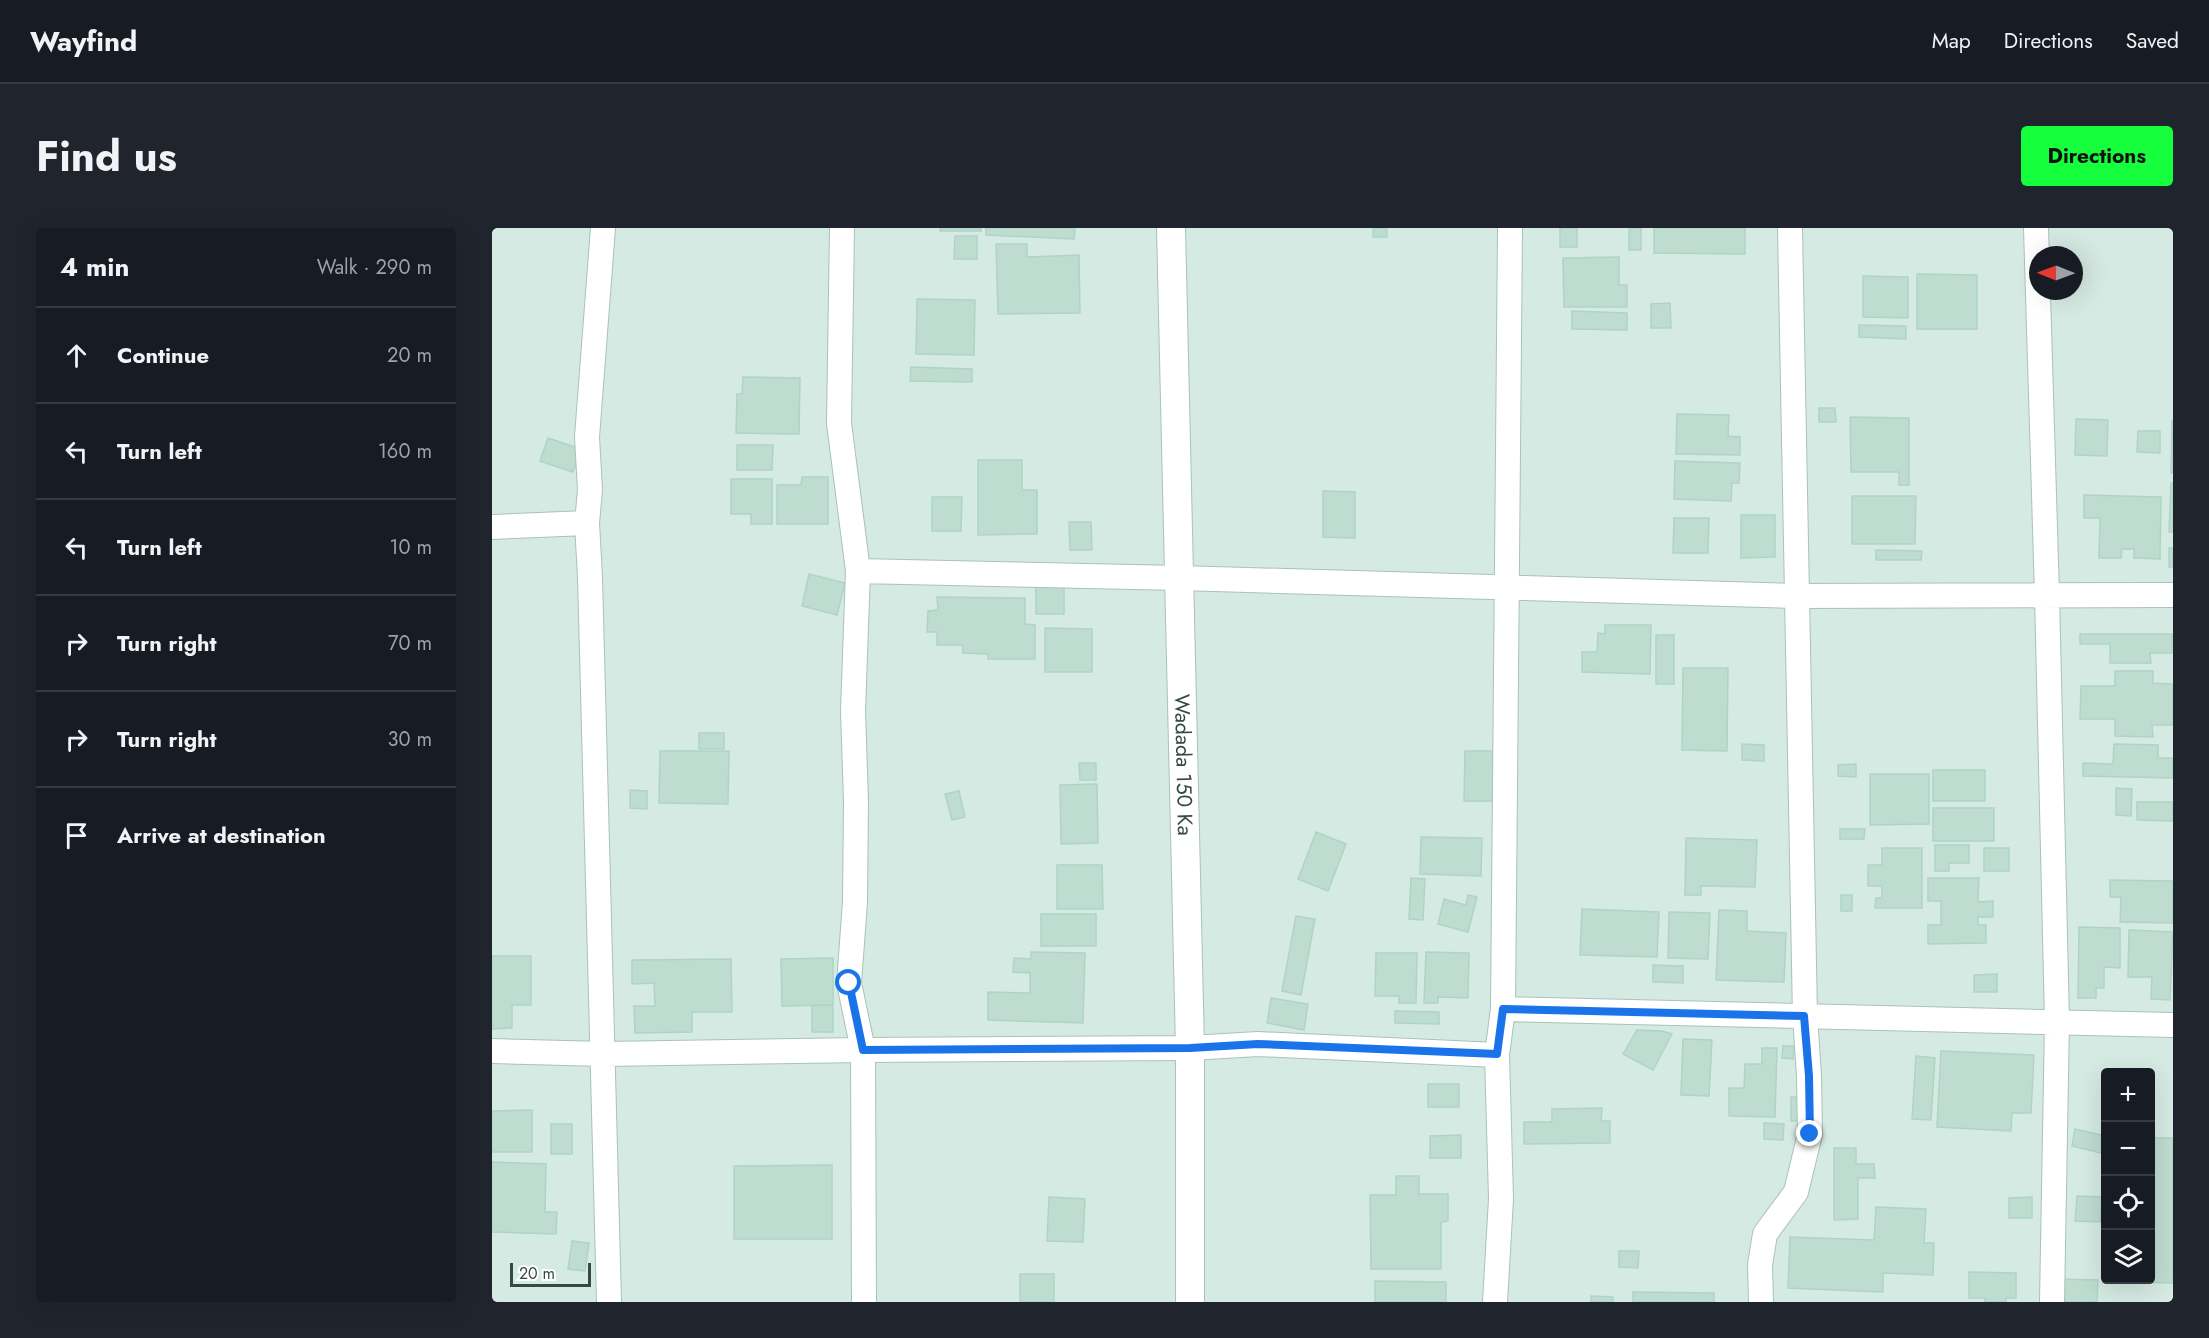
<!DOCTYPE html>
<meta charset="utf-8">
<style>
:root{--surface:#171b24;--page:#20242c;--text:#f1f3f6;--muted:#9ea1a6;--line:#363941;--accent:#16ff3d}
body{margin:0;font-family:Jost,sans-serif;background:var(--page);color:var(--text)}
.controls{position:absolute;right:18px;bottom:18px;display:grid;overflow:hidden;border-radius:6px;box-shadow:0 6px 24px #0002}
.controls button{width:54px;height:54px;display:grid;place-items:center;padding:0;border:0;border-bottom:2px solid var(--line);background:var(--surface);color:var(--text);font:30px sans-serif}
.compass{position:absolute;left:1537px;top:18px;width:54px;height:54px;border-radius:50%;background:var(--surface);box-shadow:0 6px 24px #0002;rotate:271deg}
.scale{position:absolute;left:18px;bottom:15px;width:81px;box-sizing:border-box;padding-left:6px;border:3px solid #364a42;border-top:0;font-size:16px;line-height:21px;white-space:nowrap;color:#364a42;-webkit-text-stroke:4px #fff;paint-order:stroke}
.stop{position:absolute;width:18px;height:18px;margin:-14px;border:4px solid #1a73e8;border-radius:50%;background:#fff}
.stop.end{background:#1a73e8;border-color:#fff;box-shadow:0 2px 6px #0008}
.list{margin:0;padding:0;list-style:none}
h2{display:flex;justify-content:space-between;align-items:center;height:78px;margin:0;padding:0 24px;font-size:26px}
h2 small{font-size:20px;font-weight:400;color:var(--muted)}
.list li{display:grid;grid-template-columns:39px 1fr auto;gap:18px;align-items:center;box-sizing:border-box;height:96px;padding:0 24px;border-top:2px solid var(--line)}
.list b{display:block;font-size:22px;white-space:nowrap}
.list em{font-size:20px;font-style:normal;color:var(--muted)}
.icon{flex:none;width:33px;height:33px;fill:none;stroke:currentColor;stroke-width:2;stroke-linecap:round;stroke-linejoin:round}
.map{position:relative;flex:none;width:1681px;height:1074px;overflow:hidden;border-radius:6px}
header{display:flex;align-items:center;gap:36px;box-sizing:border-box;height:84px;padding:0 30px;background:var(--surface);border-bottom:2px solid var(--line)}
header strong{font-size:28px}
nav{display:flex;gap:33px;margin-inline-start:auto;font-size:21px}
.intro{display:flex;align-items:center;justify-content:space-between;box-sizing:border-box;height:144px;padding:0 36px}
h1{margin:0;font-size:42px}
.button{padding:15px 27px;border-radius:6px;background:var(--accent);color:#111;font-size:21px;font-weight:700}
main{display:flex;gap:36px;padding:0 36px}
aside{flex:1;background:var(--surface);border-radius:6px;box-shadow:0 6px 24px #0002}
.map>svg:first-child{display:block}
.residential{fill:#d6eae4;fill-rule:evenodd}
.building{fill:#bfdcd1;stroke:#afd4c6;stroke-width:1.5}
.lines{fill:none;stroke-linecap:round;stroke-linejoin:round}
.minor-casing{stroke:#a9c2ba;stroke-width:26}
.tertiary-casing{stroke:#a9c2ba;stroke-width:30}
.minor{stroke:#fff;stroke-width:24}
.tertiary{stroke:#fff;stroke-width:28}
.route{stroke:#1a73e8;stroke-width:8}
.labels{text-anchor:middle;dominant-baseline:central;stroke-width:5;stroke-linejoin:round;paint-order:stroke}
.street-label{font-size:21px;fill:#364a42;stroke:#fff}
</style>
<header>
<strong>Wayfind</strong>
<nav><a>Map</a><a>Directions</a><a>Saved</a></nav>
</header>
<div class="intro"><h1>Find us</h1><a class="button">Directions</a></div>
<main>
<aside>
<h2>4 min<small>Walk · 290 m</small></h2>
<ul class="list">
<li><svg class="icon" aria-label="ahead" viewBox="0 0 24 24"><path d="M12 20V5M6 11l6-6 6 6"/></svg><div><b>Continue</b></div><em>20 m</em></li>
<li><svg class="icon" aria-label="left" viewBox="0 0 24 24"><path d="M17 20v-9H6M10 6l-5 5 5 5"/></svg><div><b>Turn left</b></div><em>160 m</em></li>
<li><svg class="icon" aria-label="left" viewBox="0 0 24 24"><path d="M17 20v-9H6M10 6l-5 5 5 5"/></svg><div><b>Turn left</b></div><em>10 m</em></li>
<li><svg class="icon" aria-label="right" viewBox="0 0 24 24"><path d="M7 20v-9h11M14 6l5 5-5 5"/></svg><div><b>Turn right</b></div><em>70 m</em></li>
<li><svg class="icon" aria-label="right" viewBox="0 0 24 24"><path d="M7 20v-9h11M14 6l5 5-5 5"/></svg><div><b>Turn right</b></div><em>30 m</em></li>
<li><svg class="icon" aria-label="arrive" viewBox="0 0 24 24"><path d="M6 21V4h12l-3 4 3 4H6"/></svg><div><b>Arrive at destination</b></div></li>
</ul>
</aside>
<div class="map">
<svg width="1681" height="1074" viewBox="0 0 1681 1074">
<rect width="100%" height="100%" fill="#e8f6f2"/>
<path class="residential" d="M0,0H1681V1074H0ZM1546,27H1582V63H1546ZM1614,844H1658V1052H1614Z"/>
<path class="building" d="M448,0H489V3H448Z
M494,0H583L582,11L494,7Z
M881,0H895V9H881Z
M1068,0H1085V19H1068Z
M1137,0H1149V22H1137Z
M1162,0H1253V26L1162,25Z
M463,8H485V31H462Z
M504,16H535V29L587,27L588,85L506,86Z
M1127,29V57H1135V79H1072L1071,30Z
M1425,46L1485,47V101H1425Z
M1371,48L1416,49V90L1371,89Z
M425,71L483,72L482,127L424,126Z
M1178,75L1179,100H1159V76Z
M1080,83L1135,85V102L1080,101Z
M1367,97L1414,98V111L1367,109Z
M419,139L480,141V154L418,153Z
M251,149L308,150L307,206L244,205L245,166H250Z
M1327,180H1343L1344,194H1327Z
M1185,186L1237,187L1236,208L1248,209V227L1184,226Z
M1358,189L1417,190V257H1407V244H1359Z
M1584,191L1616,192L1615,228L1583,227Z
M1680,193H1681V245H1679Z
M1646,203H1668V225L1645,224Z
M56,210L89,221L81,244L48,233Z
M245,217H281L280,242H245Z
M486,232H530V262H545V306L486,307Z
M1183,233L1248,235L1247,255H1240L1239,273L1182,271Z
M310,249H336V296H285V257H309Z
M239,251H280V296H259V286H239Z
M1679,255H1681V304H1677Z
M831,263L863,264V310L831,309Z
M1592,267L1669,269L1668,331L1642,330V321H1630L1629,330H1607L1608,290H1592Z
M1360,268H1424L1423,316H1360Z
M440,269H470L469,303H440Z
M1249,287H1283V329L1249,330Z
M1182,290H1217L1216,325H1181Z
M577,294H599L600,322H578Z
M1677,320H1681V339H1677Z
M1384,322L1430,323L1429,332H1384Z
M317,346L353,355L345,387L310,378Z
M544,359H572V386H544Z
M445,369L533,370V396L543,397V431H496V426L471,425V417H445V404H435L436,383L446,382Z
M1113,397H1159L1158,446L1090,444V424H1105L1106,405L1113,406Z
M553,400L600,401V444H553Z
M1588,406H1680V425H1658L1659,435H1618V416H1588Z
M1164,407H1182V456H1164Z
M1191,440H1236L1235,523L1190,522Z
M1623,443H1661V455L1681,456V497H1660L1661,509L1623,508V491H1588L1589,458H1623Z
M207,505H232V521H207Z
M1250,516L1272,517V533L1250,532Z
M1622,516L1666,517V530H1681V550L1591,548V535L1621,536Z
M168,523H237L236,576L167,575Z
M973,523H1004L1003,573H972Z
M587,535H604V552H588Z
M1364,536V549L1346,548V537Z
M1441,542H1493V573H1441Z
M1378,546H1437V596L1378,597Z
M605,556L606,615L569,616L568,557Z
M1624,560L1640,561L1639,588L1624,587Z
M138,562L155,563V581L138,580Z
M467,563L473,589L460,592L453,566Z
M1645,574H1681V593L1645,592Z
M1441,580H1502V613H1441Z
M1348,601H1373L1372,611H1348Z
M824,604L854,616L836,663L806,651Z
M929,609L990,610L989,648L928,646Z
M1194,610L1265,612L1263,659L1209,658V667H1193Z
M1443,617H1477V635H1457V643H1443Z
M1390,620H1430V680H1383L1384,670H1390V658H1376V637H1390Z
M1492,620H1517V643H1492Z
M565,637H610L611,681H565Z
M919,650L933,651L931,692L917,691Z
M1436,650H1487L1486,674L1501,673V689H1486V697H1494V715L1436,716V697H1449V673H1436Z
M1618,652L1681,653V695L1628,694L1629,669H1618Z
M976,667L985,669L976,704L946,696L952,671L974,677Z
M1349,667H1360V683H1349Z
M1090,681L1167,684L1165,729L1088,727Z
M1227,682L1255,683V703L1294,705L1292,754L1224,752Z
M1177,684L1218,685L1216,731L1176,730Z
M549,686H604V718H549Z
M804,688L823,691L809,767L790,763Z
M1587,699L1628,700V740L1612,739V760H1604V770H1586Z
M1637,702L1681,704L1678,772L1659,771L1660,749H1636Z
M539,724L593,725L591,795L496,792V764L538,765V745L521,744L522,730L539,731Z
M934,724L977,725L976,770L946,769V775H932Z
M884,725H925L924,775H907V768H883Z
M0,728H39V777H20V800L0,801Z
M341,730V777L290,778L289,731Z
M239,731L240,784H200V804L143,805L142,778H163L162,755L140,756V732Z
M1161,737L1191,738V755L1161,754Z
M1505,746V764H1482V747Z
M779,770L816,776L812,802L775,795Z
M320,777H341V804H320Z
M903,783L947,784V796L903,795Z
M1145,802L1170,803L1180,806L1161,842L1131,826Z
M1191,811L1220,812L1217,868L1189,867Z
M1291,818H1303L1301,831L1290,830Z
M1270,820H1285L1283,889L1237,888V860H1252L1253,836H1270Z
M1449,823L1542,827L1539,885H1520L1519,903L1445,899Z
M1424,828L1443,830L1439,892L1420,891Z
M936,856H967V879H936Z
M1299,869H1311L1310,893H1299Z
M1110,880L1109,893H1118V915L1032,916V894H1060V881Z
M40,882V924H0V883Z
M1272,895L1292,896L1291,912L1272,911Z
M59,896H80V926H59Z
M1583,901L1614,908L1613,926L1580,918Z
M969,907V930H938V908Z
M1658,910H1681V1055L1613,1053L1614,1030V1052H1658Z
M1342,920H1364V936H1382L1383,950H1366V991L1342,992Z
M0,934L54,936L53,984H65L64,1006L0,1004Z
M340,937V1011H242V938Z
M904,948H927V966H956V993L949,994V1041H879L878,967H904Z
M1585,968L1610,969L1608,994L1583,993Z
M557,969L593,971L591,1014L555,1013Z
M1540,969V990H1517V970Z
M1384,979L1434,981L1432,1015H1442L1441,1047L1391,1045V1064L1296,1060L1298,1009L1382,1012Z
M80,1013L97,1015L93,1043L76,1041Z
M1127,1023H1147L1146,1040L1127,1039Z
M1477,1044L1524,1045V1070H1514V1074H1493V1070H1477Z
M528,1046H562V1074H528Z
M1566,1051L1606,1052L1605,1074H1566Z
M883,1053L954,1054V1074H883Z
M1141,1064L1222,1065V1074H1141Z
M1099,1068L1121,1069V1074H1099Z"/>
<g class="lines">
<defs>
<path id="minor" d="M111,0L95,209L98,262L95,295L98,349L117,1074
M350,0L347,195L366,343L361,483L364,573L363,674L357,755L371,822L698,820L766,816L1005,827L1009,971L1003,1074
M1544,0L1555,367L1565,793L1560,1074
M0,299L95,295
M366,343L688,350L1305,368L1681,367
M1011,781L1681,797
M0,823L112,826L371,822L372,1074
M1005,827L1011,781L1018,0
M1269,1074L1268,1037L1273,1006L1304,964L1318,906L1317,848L1313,788L1298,0"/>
<g id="tertiary">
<path id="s1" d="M679,0L698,820V1074"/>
</g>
</defs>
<use href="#minor" class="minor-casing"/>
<use href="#tertiary" class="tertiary-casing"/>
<use href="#minor" class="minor"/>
<use href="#tertiary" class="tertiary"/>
</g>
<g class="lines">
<path class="route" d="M357,755L371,822L698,820L766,816L1005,826L1011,781L1312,788L1317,848L1318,906"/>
</g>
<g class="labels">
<g class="street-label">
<text stroke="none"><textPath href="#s1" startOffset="537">Wadada 150 Ka</textPath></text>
</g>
</g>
</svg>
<div class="controls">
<button>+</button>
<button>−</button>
<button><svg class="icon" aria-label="locate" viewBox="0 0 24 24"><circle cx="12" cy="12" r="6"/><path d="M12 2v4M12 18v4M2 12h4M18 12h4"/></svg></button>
<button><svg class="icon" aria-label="layers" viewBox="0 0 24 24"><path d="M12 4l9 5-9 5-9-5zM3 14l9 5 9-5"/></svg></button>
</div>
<svg class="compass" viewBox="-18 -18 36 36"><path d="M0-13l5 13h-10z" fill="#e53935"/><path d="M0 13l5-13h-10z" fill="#9ea1a6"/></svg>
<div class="scale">20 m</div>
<div class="stop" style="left:357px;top:755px"></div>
<div class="stop end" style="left:1318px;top:906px"></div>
</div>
</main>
